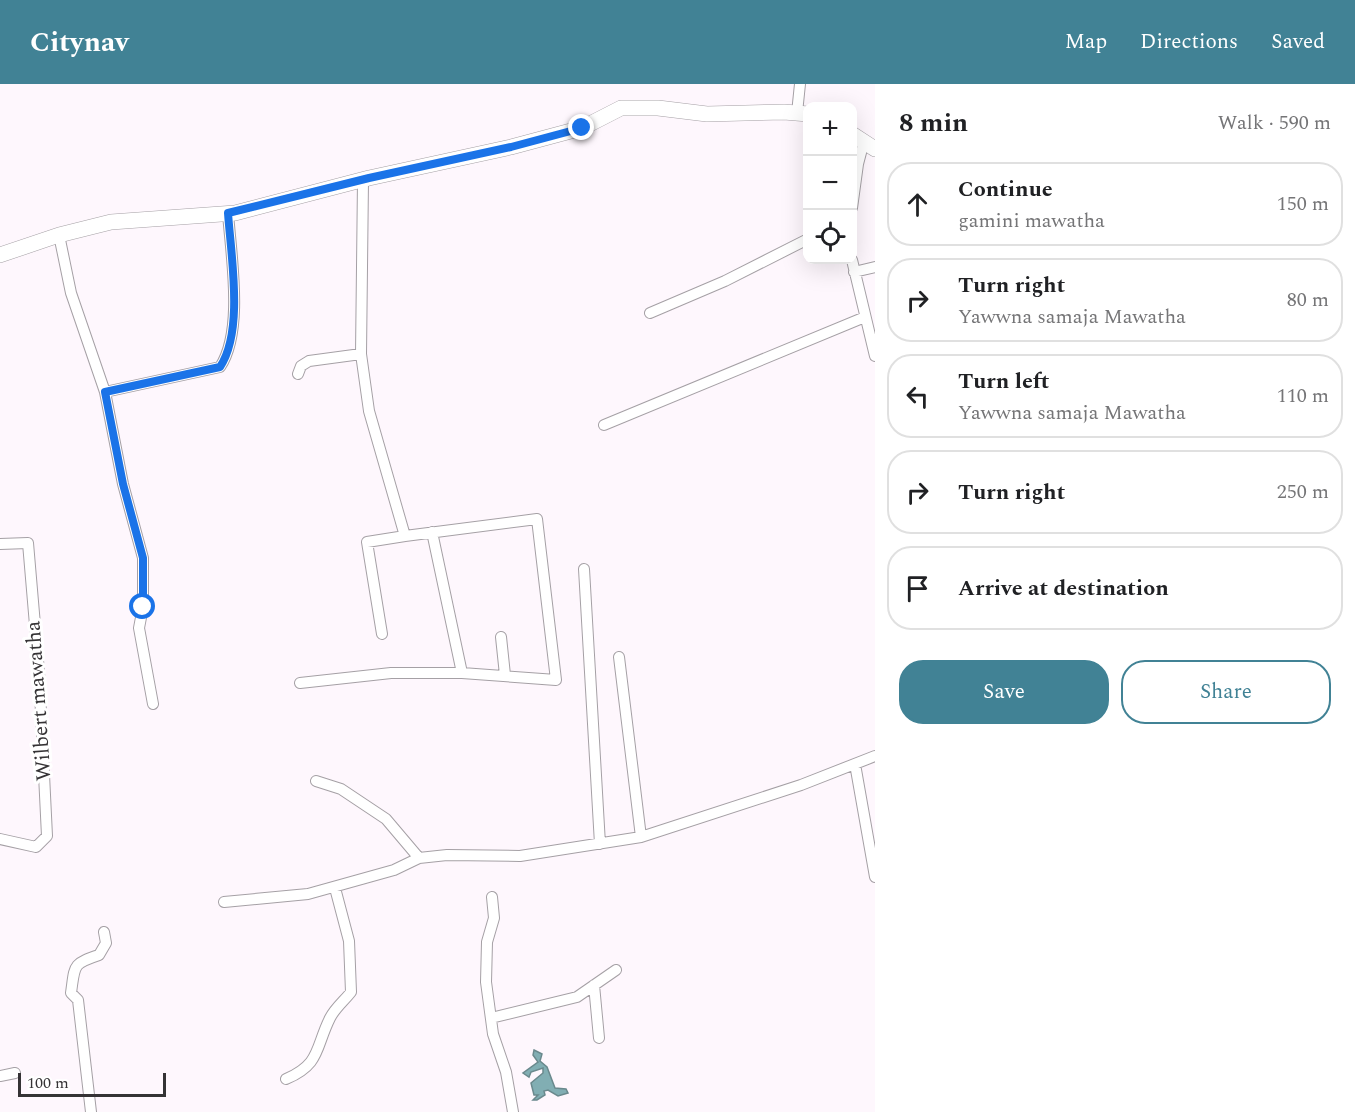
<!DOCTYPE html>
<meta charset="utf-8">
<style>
:root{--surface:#fff;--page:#f2f2f2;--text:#202124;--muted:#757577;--line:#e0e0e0;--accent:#418295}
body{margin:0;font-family:Spectral,serif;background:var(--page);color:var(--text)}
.controls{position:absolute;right:18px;top:18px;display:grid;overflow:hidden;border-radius:12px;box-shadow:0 6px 24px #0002}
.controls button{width:54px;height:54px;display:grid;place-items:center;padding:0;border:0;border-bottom:2px solid var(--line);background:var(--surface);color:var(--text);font:30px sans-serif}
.scale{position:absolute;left:18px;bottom:15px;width:148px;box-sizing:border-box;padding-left:6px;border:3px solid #353335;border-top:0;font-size:16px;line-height:21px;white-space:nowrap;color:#353335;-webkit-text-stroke:4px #fff;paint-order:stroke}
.stop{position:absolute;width:18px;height:18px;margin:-14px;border:4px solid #1a73e8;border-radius:50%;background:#fff}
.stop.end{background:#1a73e8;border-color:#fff;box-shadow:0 2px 6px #0008}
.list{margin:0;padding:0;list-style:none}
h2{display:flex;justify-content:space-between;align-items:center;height:78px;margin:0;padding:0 24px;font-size:26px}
h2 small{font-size:20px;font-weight:400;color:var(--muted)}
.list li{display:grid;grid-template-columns:39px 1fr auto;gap:18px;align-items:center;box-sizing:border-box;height:84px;margin:0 12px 12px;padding:0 12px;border:2px solid var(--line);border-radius:24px}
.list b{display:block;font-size:22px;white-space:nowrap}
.list p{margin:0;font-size:20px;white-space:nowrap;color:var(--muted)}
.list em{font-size:20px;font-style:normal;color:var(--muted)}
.actions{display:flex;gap:12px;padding:18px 24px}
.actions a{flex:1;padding:14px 0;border:2px solid var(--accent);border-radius:24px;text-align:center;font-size:21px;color:var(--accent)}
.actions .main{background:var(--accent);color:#fff}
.icon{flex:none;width:33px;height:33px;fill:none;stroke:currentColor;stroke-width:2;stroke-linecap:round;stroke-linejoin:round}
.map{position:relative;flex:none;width:875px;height:1028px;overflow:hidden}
header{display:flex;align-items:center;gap:36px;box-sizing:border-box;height:84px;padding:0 30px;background:var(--accent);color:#fff}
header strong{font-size:28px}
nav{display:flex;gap:33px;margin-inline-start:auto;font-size:21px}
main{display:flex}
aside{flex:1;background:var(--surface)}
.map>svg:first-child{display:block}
.water{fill:#81aeb3;stroke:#6a898d;stroke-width:1.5}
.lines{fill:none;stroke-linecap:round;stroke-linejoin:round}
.street-casing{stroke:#a5a0a5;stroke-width:12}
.secondary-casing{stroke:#a5a0a5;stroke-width:16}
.street{stroke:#fff;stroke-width:10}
.secondary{stroke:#fff;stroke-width:15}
.route{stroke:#1a73e8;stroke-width:8}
.labels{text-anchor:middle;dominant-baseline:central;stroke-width:6;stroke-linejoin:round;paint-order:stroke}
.street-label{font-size:21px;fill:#353335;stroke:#fff}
</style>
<header>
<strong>Citynav</strong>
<nav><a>Map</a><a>Directions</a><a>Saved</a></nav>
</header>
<main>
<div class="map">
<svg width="875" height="1028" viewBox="0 0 875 1028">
<rect width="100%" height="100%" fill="#fef7fd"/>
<path class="water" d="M534,966L542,970L540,977L547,983L555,1004L566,1005L568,1009L558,1012L548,1006L544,1007L545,1011L537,1016H533L538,1011H534L531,999L543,989V984L531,988L529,993L523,989L538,978L533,971Z"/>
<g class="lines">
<defs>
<path id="street" d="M797,29L800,0
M852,124L858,80L864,57
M59,151L71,209L105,308L123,400L143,474V523L139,544L153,620
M852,176L875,272
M854,188L875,183
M650,229L725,197L808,155
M298,290L301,282L309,277L361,270
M105,308L220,283C244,247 231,172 228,129
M604,341L865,233
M432,448L462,589
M0,460L28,459L39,588L47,752L36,763L0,755
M584,485L600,760
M382,550L367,458L405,452
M501,553L505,591
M619,573L641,753
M300,599L391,589H462L556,596L537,435L405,452L369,327L361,270L363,96
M855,680L875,793
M316,697L341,705L386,735L419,774
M492,813L494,834L487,858L486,898L493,950L506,988L513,1028
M224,818L308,810L394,786L419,774L447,771L520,772L641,753L801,701L875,672
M594,901L599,954
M491,934L577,913L616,886
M0,992L15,989
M286,995C321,980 315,964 330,934C335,924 345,916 351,908L349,857L335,804
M91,1028L78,916L71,909C75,881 72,880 99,871L106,859L104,848"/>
<path id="secondary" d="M852,50L875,65
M0,171L59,151L111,138L235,129L369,94L511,63L582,44L621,24H658L707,30L784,28L808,30"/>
</defs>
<use href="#street" class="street-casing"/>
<use href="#secondary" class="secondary-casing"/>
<use href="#street" class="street"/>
<use href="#secondary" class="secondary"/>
</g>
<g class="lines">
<path class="route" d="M143,523V474L123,400L105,308L220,283C244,247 231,172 228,129L369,94L511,63L582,44"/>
</g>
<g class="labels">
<g class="street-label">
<text transform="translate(39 617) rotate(-94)">Wilbert mawatha</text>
</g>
</g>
</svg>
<div class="controls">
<button>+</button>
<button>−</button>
<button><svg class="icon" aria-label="locate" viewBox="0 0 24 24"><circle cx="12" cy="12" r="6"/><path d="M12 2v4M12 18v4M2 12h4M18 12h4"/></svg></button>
</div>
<div class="scale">100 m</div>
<div class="stop" style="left:143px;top:523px"></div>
<div class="stop end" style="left:582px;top:44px"></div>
</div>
<aside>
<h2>8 min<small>Walk · 590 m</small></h2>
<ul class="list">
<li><svg class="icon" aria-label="ahead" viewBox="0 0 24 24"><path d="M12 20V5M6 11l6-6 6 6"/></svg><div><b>Continue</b><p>gamini mawatha</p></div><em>150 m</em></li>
<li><svg class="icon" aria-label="right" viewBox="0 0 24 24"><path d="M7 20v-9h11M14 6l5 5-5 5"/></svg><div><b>Turn right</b><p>Yawwna samaja Mawatha</p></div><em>80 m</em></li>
<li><svg class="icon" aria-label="left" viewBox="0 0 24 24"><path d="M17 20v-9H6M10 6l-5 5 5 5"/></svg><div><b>Turn left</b><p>Yawwna samaja Mawatha</p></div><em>110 m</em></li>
<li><svg class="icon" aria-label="right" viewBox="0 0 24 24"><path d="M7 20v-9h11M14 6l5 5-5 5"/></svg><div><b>Turn right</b></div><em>250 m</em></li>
<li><svg class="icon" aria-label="arrive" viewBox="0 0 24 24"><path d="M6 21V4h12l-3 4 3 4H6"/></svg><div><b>Arrive at destination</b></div></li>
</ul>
<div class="actions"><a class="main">Save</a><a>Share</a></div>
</aside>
</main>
